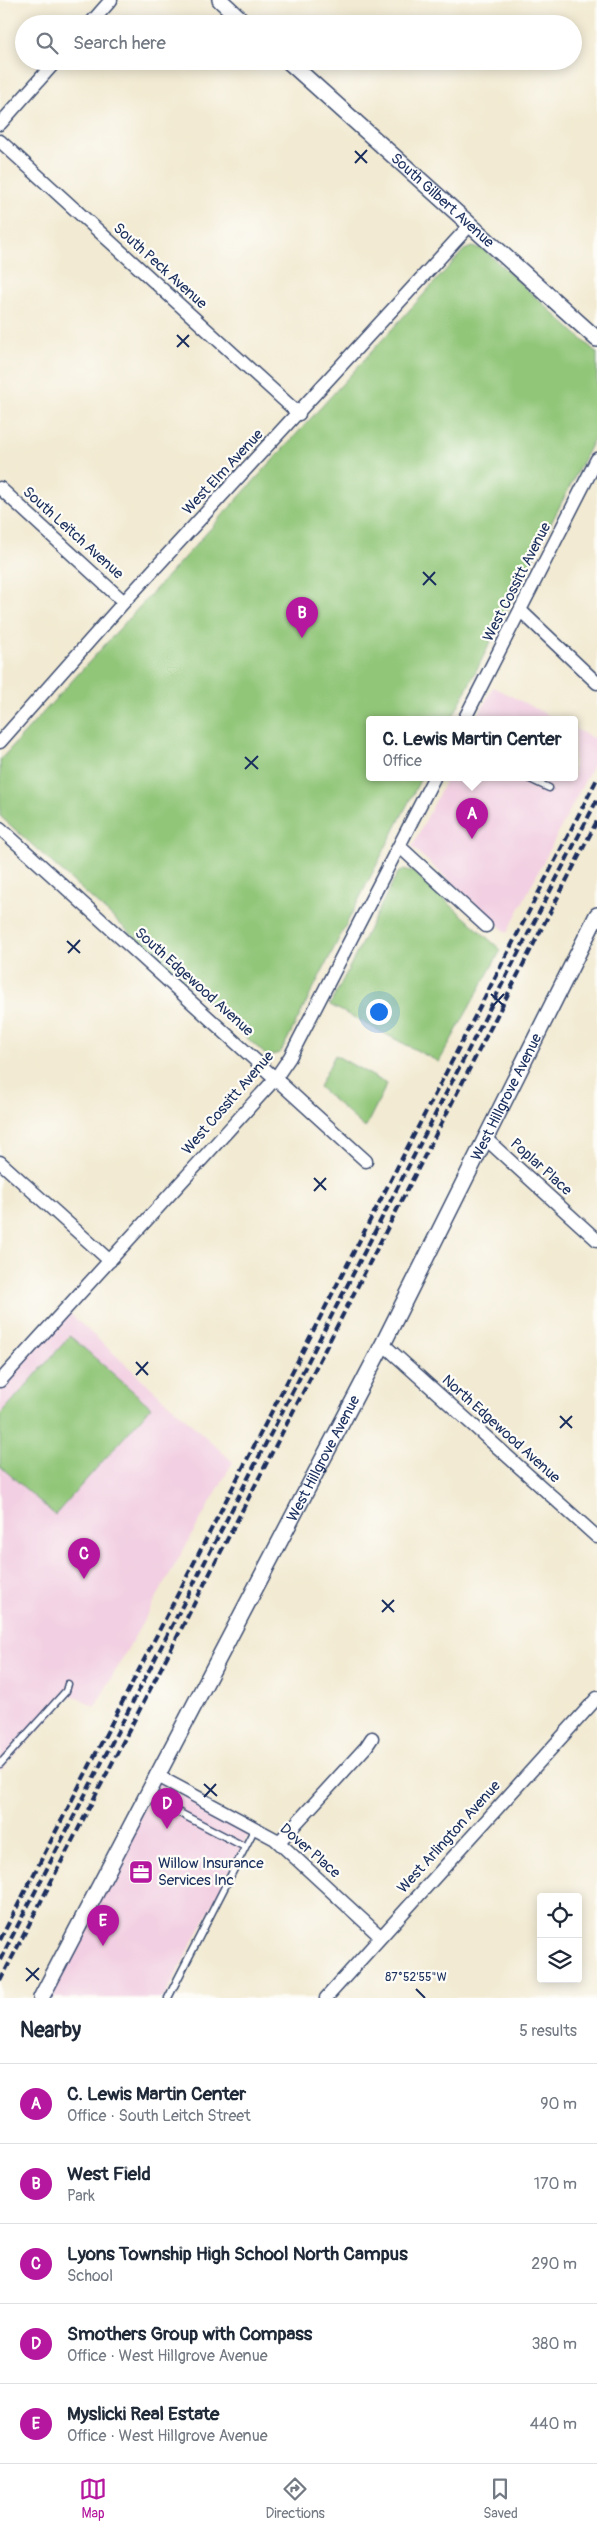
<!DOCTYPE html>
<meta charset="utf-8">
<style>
:root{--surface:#fff;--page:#f6f6f7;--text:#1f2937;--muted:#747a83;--line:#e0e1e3;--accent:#b5179e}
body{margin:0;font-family:Pangolin,sans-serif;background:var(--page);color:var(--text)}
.controls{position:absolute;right:15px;bottom:15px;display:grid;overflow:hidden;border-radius:5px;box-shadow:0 2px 12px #0003}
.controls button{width:45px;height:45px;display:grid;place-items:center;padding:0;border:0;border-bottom:1px solid var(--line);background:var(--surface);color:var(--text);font:25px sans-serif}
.you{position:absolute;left:378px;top:1011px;width:18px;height:18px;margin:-12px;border:4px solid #fff;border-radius:50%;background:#1a73e8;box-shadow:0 0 0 8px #1a73e833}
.badge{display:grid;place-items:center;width:32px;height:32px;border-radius:50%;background:var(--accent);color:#fff;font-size:16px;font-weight:700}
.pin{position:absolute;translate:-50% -41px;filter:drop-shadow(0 1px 2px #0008)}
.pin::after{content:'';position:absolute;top:26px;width:18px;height:15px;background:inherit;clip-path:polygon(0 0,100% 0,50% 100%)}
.popup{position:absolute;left:366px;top:716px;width:212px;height:65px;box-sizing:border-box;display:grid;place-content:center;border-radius:5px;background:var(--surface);filter:drop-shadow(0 1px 4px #0005);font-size:16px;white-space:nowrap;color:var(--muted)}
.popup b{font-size:19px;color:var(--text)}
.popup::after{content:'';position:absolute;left:50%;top:100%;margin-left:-10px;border:10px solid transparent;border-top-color:var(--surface)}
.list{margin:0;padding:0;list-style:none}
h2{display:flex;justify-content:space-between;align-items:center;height:65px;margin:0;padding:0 20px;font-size:21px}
h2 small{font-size:16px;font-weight:400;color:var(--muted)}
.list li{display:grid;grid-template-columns:32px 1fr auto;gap:15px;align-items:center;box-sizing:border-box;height:80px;padding:0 20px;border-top:1px solid var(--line)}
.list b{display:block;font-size:19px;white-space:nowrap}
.list p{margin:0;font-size:16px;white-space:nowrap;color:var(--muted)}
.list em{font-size:16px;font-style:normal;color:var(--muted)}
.icon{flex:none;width:28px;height:28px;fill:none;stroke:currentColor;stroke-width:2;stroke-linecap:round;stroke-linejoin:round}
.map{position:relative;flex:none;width:597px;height:1998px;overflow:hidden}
.search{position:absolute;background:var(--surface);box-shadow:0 2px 12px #0003;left:15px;right:15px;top:15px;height:55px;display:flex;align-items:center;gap:12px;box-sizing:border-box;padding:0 18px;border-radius:28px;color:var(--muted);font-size:19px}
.sheet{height:465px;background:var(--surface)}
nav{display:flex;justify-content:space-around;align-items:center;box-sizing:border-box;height:70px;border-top:1px solid var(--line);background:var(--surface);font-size:14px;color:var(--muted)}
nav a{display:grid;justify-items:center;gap:2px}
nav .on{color:var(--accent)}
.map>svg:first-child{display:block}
.built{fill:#f2cfe2}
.green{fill:#91c678;stroke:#567a6b}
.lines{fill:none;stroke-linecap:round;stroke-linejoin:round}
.service-casing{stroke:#3b4b6f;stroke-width:9}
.minor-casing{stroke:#3b4b6f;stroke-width:15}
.tertiary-casing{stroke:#3b4b6f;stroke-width:18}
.service{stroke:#fff;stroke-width:6}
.minor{stroke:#fff;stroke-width:12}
.tertiary{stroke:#fff;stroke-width:15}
.rail{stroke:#1b2f5e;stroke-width:4;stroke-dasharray:8 4;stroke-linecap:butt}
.ticks{fill:none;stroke:#1b2f5e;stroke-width:2}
.labels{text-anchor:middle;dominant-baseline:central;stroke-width:4.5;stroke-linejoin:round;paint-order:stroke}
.street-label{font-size:15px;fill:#1b2f5e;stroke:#fdfcf7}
.poi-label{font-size:15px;fill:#1b2f5e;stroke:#fdfcf7;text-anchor:start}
.ticks-label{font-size:12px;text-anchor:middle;fill:#1b2f5e;stroke:#fdfcf7;stroke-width:4.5;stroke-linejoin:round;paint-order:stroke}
</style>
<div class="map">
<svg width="597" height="1998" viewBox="0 0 597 1998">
<rect width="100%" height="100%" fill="#fdfcf7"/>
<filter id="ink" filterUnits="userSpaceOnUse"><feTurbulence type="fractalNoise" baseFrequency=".02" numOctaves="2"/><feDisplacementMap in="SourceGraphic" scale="10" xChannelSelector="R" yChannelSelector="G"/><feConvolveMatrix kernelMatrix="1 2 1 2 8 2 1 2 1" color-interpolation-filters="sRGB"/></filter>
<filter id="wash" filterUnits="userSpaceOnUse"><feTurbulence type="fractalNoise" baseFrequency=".0096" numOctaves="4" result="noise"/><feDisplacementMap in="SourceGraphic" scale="20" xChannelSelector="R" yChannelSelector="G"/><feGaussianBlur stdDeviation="1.12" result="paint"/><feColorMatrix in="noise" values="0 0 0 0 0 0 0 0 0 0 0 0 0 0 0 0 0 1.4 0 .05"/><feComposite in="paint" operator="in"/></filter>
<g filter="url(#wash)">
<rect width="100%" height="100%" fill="#f2ead2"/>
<path class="built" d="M493,687L558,720H476Z
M575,729L597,740V757L507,933L412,847L447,778H574Z
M68,1312L233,1462L95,1707L71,1695L0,1771V1387Z
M158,1779L251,1830L164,1998H44Z"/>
<path class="green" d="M472,247L483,249L597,353V433L451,720H370V778H421L283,1048L280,1053L267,1056L0,816V760L464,250Z
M404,869L414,872L501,950L439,1062L330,1005L397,874Z
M335,1055L387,1084L365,1128L319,1087Z
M70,1336L151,1407L55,1515L0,1466V1415Z"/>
</g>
<g filter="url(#ink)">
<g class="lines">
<defs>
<path id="service" d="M528,778L549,788
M0,1764L66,1691L68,1684
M147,1796L245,1847
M168,1998L255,1828"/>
<path id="minor" d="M90,24L111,0
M0,124L56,61
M0,141L299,414
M0,488L124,602
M521,611L597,683
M464,720L597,459
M0,742L124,602L470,225
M0,828L366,1161
M399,846L486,926
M486,1139L597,1240
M0,1162L110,1261
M383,1344L597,1537
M0,1381L275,1079L290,1057L434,778
M156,1775L275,1839L381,1937
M279,1842L366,1747L372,1738
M326,1998L597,1698"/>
<g id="tertiary">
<path d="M220,0L246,24"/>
<path id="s1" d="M288,61L597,339"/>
<path id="s2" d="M41,1998L383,1344L597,915"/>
</g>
</defs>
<use href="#service" class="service-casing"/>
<use href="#minor" class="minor-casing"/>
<use href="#tertiary" class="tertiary-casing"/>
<use href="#service" class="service"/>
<use href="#minor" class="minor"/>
<use href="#tertiary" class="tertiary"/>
<path class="rail" d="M0,1940L597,779
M0,1960L597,800
M0,1981L597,821"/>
</g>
</g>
<path class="ticks" d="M355,151L367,163M355,163L367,150M177,335L189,347M177,347L189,335M423,572L436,585M423,585L435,572M245,757L258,769M245,769L258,756M67,941L80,953M68,953L80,940M491,994L504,1006M492,1007L504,994M314,1178L326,1190M314,1191L326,1178M136,1362L148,1375M136,1375L148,1362M560,1416L572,1428M560,1428L572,1416M382,1600L394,1612M382,1612L394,1600M204,1784L217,1796M204,1797L216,1784M26,1968L39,1980M26,1981L39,1968M416,1989L425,1998"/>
<defs>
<symbol id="office-square" viewBox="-11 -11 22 22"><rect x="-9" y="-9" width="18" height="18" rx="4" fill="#b5179e" stroke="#fdfcf7"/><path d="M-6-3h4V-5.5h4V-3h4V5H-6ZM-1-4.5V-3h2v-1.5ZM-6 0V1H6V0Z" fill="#fff"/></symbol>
</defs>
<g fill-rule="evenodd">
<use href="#office-square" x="127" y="1858" width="28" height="28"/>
</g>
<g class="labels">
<g class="street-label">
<text stroke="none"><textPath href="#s1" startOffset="208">South Gilbert Avenue</textPath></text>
<text transform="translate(160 266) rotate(42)">South Peck Avenue</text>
<text transform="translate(223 472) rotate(-47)">West Elm Avenue</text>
<text transform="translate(73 533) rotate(42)">South Leitch Avenue</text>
<text transform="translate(517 582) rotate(-63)">West Cossitt Avenue</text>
<text transform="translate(194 982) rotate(42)">South Edgewood Avenue</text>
<text stroke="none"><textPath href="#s2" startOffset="1014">West Hillgrove Avenue</textPath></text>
<text transform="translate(228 1103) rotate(-49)">West Cossitt Avenue</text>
<text transform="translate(541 1167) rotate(42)">Poplar Place</text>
<text transform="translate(501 1429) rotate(42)">North Edgewood Avenue</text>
<text stroke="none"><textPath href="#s2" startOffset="609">West Hillgrove Avenue</textPath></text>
<text transform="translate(449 1837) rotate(-48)">West Arlington Avenue</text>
<text transform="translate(310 1851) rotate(41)">Dover Place</text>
</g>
<g class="poi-label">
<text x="158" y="1863">Willow Insurance<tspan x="158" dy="17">Services Inc</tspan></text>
</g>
</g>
<g class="ticks-label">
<text x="416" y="1981">87°52'55"W</text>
</g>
</svg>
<div class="controls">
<button><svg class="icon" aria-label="locate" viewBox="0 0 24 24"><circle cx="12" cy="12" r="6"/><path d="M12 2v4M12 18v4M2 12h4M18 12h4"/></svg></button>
<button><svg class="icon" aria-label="layers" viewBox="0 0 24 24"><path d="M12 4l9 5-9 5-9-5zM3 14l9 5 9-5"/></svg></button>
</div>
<div class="you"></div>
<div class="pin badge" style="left:472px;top:839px">A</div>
<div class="popup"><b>C. Lewis Martin Center</b>Office</div>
<div class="pin badge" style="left:302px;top:638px">B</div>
<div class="pin badge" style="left:84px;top:1579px">C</div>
<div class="pin badge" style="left:167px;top:1829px">D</div>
<div class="pin badge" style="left:103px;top:1946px">E</div>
<div class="search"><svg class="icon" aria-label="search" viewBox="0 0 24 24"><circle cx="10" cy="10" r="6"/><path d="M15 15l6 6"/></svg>Search here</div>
</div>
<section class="sheet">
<h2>Nearby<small>5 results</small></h2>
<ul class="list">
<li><span class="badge">A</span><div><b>C. Lewis Martin Center</b><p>Office · South Leitch Street</p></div><em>90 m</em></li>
<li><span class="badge">B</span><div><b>West Field</b><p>Park</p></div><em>170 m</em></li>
<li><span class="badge">C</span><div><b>Lyons Township High School North Campus</b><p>School</p></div><em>290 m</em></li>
<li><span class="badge">D</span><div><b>Smothers Group with Compass</b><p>Office · West Hillgrove Avenue</p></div><em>380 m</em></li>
<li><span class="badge">E</span><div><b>Myslicki Real Estate</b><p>Office · West Hillgrove Avenue</p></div><em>440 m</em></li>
</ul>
</section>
<nav>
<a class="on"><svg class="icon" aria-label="map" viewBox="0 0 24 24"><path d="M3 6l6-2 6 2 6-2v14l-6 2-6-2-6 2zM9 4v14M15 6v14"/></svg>Map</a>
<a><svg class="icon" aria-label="directions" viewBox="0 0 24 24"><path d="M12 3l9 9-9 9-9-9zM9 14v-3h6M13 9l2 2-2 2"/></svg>Directions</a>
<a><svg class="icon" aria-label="saved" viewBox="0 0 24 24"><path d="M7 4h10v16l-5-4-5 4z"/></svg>Saved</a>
</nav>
